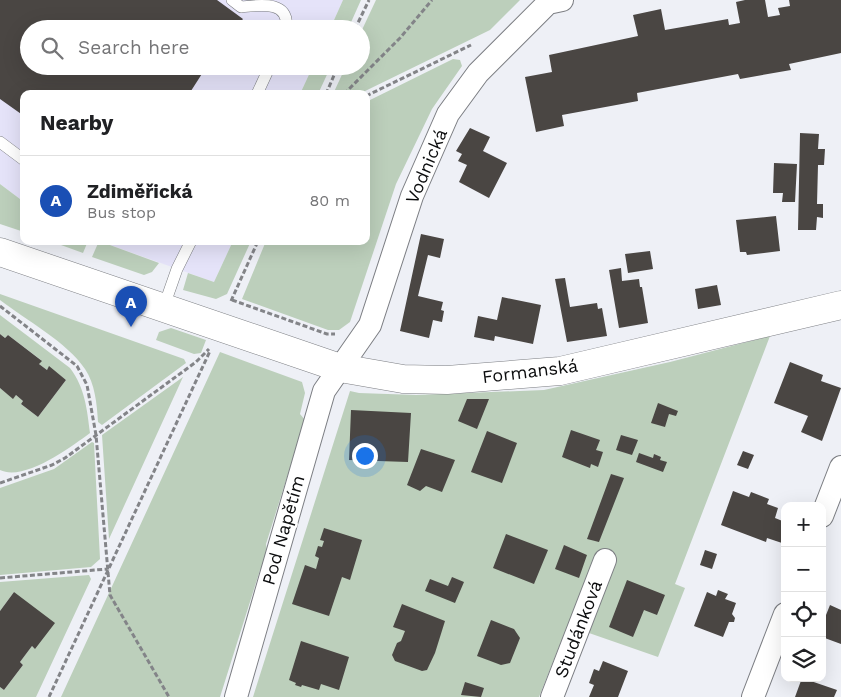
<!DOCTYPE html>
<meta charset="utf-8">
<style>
:root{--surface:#fff;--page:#f2f2f2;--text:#202124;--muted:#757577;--line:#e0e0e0;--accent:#111827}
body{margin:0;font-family:"Work Sans",sans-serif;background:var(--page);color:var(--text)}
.controls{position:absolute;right:15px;bottom:15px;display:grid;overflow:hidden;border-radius:10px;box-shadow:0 5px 20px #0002}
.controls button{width:45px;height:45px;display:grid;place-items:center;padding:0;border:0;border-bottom:1px solid var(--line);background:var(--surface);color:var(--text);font:25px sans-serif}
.you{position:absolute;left:364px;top:455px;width:18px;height:18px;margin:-12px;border:4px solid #fff;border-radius:50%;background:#1a73e8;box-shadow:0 0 0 8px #1a73e833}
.badge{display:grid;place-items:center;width:32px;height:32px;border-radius:50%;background:var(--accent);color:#fff;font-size:16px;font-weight:700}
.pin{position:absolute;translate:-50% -41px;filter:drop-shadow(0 1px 2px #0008)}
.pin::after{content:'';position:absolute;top:26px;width:18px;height:15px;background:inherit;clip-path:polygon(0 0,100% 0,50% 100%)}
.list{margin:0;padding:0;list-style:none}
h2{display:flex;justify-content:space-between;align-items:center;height:65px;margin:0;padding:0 20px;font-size:21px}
h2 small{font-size:16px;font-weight:400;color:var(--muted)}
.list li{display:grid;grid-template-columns:32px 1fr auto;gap:15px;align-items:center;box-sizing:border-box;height:90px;padding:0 20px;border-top:1px solid var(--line)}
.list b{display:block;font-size:19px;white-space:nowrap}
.list p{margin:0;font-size:16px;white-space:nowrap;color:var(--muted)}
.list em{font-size:16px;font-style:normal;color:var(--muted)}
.icon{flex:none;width:28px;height:28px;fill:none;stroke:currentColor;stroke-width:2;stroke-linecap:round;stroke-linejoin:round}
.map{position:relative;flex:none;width:841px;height:697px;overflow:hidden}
.search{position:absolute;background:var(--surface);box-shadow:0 5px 20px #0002;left:20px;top:20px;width:350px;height:55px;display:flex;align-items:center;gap:12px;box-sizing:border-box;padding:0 18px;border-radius:28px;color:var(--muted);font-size:19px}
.panel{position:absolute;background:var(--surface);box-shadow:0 5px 20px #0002;left:20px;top:90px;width:350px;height:155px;border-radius:10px}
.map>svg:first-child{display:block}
.education{fill:#e5e3f9}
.green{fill:#bccfbb}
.building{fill:#4a4643}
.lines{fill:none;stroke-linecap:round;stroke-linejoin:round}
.service-casing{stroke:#7c7e83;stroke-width:12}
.minor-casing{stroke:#7c7e83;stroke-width:24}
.tertiary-casing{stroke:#7c7e83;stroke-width:29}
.path{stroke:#838488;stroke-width:3;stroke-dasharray:5 2.5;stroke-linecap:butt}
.service{stroke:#fff;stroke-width:11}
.minor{stroke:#fff;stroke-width:22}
.tertiary{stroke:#fff;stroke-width:28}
.labels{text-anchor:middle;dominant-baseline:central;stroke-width:5;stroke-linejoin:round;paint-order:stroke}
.street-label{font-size:18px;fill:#0b0c0d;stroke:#fff}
</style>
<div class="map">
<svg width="841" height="697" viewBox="0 0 841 697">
<rect width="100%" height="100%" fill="#eef0f6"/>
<path class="education" d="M0,0H343L330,29H29V66H313L300,94H24V202L0,184Z
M99,241H233L214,282Z"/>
<path class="green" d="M343,0H361L348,29H330Z
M376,0H520L490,30L359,94H333L346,66H361V32Z
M453,59L460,60L462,66L432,109L396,184L350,322L339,330H328L242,299L266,241H366V102Z
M313,66H331L318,94H300Z
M0,184L24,202V232L0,224Z
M50,241H88L83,253Z
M99,241L159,263L152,272L144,275L92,257Z
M233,241H251L227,294L216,299L183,290L188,273L214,282Z
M0,294L184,359L186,363L102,425L98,422C97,404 95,384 85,369C67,342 26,320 0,300Z
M0,315L70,368C85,388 87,409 90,433C71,447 24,482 0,470V388L13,398L16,395L23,401L21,404L38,417L66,380L49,367L47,370L39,364L41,360L8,335L5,338L0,334Z
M171,328L206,340L201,353L194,354L156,340L159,332Z
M770,336L675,584L685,588L658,657L589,633L616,562L596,554L539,697H253L350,391L359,393L416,395L544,390L670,362Z
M220,352L302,382L305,393L300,414L305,420L266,544L268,562L260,570L220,697H61Z
M183,377L109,539L102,435Z
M92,442L94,443L100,559L91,567L0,575V488L54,469Z
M89,575L91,579L36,697H0V687L4,690L23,665L20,662L32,646L35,649L14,592L0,611V582Z"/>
<path class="building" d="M0,0H217L243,19L235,29H29V66H207L189,94H24V116L0,99Z
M745,0H765L768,17L780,15L778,8L790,6L789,0H841V53L789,64L791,70L740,79L738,74L637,93L638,101L562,115L564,126L536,132L525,77L552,72L549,55L638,36L633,15L661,9L665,30L728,19L729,25L740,23L736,2Z
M470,128L490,137L483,151L507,163L489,198L459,182L467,165L458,161L462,154L456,151Z
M800,133L819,134L818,149H825L824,165H818L817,204H823V218L817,217L816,230H798Z
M774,163L797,164L795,202H782L783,193H773Z
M776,216L780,251L747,255L746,252H740L736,220Z
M421,234L444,239L440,258L428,255L418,296L443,302L441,310L444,311L442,322L433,320L429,338L400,331Z
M650,251L653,269L628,273L625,254Z
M621,268L622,281L639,279L640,287H642L648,323L619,328L609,270Z
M565,278L570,307L597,303L598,309L602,308L607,336L567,342L555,279Z
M717,285L721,305L698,309L695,289Z
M502,297L541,305L533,344L495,336L494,341L474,337L478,316L497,320Z
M0,334L5,338L8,335L42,361L39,364L47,370L49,366L66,380L38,417L21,404L23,401L16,395L13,399L0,388Z
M790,362L823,375L821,381L841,388L822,441L801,432L808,416L774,403Z
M467,399H489L477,429L458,421Z
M658,403L678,411L676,416L669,414L665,427L651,423Z
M351,410L411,413L408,462L349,460Z
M571,430L600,440L596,450L603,452L598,467L591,464L590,468L562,457Z
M487,431L517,443L502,483L471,472Z
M621,435L638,440L632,455L616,450Z
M421,449L455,460L442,492L426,486L420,491L407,485Z
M743,451L754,455L748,469L737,465Z
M639,453L653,458L654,454L661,457L660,460L667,462L663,472L636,462Z
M611,474L624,478L599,542L587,539Z
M733,491L749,497L751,492L769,499L767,504L778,508L775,518L785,522V544L767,538L766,542L721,525Z
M324,528L362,540L350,580L342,577L329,616L292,604L305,565L316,569L319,558L315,556L318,546L322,547L324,541L320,540Z
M506,534L548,550L534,584L493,568Z
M564,545L587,555L579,578L555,569Z
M705,550L717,554L712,569L700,565Z
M452,577L464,582L455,603L425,591L430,579L448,586Z
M627,580L665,595L657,615L644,610L633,637L609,627Z
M718,590L728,594L725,599L736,603L732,614L735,618L734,622H729L723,637L694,626L707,592L716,596Z
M14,592L55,623L35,649L32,646L20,662L23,665L4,690L0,687V611Z
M402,604L445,621L435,653L427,670L422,671L395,661L392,655L397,643L401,641L405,631L393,627Z
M830,605L841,610V644L822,637V625Z
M491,620L514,629L520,638L510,663L501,665L477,656Z
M301,641L349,657L339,690L321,684L319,690L302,685L301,687L295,685L296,683L289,680Z
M603,661L628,671L618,697H589L594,685L589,683L594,669L599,671Z
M802,678L837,690L834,697H795Z
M465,682L484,688L481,697L461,695Z"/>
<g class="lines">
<defs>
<path id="service" d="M232,0L241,7C260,5 290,0 286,29
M257,94L270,66
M0,142L24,160
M163,309L177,269L191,241"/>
<path id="minor" d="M822,516L841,467
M236,697L324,391L370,325L412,196L448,114L478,73L548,3L562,0
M552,697L605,560
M753,697L785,614"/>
<path id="tertiary" d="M0,252L340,368L403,379L447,380L560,371L841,305"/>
</defs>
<use href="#service" class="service-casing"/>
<use href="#minor" class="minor-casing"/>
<use href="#tertiary" class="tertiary-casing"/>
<path class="path" d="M355,29L369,0
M326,94L338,66
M344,94L400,38L432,0
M366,96L471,45
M232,300L327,334H335
M231,301L258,241
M0,306L77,366L87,385L96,435L110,595L169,697
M0,483L52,465L65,458L196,362L209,349
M0,578L107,569
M49,697L210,351"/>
<use href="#service" class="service"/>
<use href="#minor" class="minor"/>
<use href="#tertiary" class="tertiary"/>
</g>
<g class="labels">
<g class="street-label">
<text transform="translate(426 166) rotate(-67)">Vodnická</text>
<text transform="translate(530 371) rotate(-7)">Formanská</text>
<text transform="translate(283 530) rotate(-74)">Pod Napětím</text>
<text transform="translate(578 629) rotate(-69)">Studánková</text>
</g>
</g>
</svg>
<div class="controls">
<button>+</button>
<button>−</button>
<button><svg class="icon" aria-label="locate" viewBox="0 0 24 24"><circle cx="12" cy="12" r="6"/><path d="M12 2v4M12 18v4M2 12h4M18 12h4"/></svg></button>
<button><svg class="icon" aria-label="layers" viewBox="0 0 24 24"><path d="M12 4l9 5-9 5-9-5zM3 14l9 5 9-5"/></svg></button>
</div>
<div class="you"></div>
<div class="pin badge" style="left:131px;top:327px;background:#1a4fb4">A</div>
<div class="search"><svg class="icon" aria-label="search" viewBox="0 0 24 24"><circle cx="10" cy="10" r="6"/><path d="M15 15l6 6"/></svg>Search here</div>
<section class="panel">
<h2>Nearby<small></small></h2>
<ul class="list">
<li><span class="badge" style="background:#1a4fb4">A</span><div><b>Zdiměřická</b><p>Bus stop</p></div><em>80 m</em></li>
</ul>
</section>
</div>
